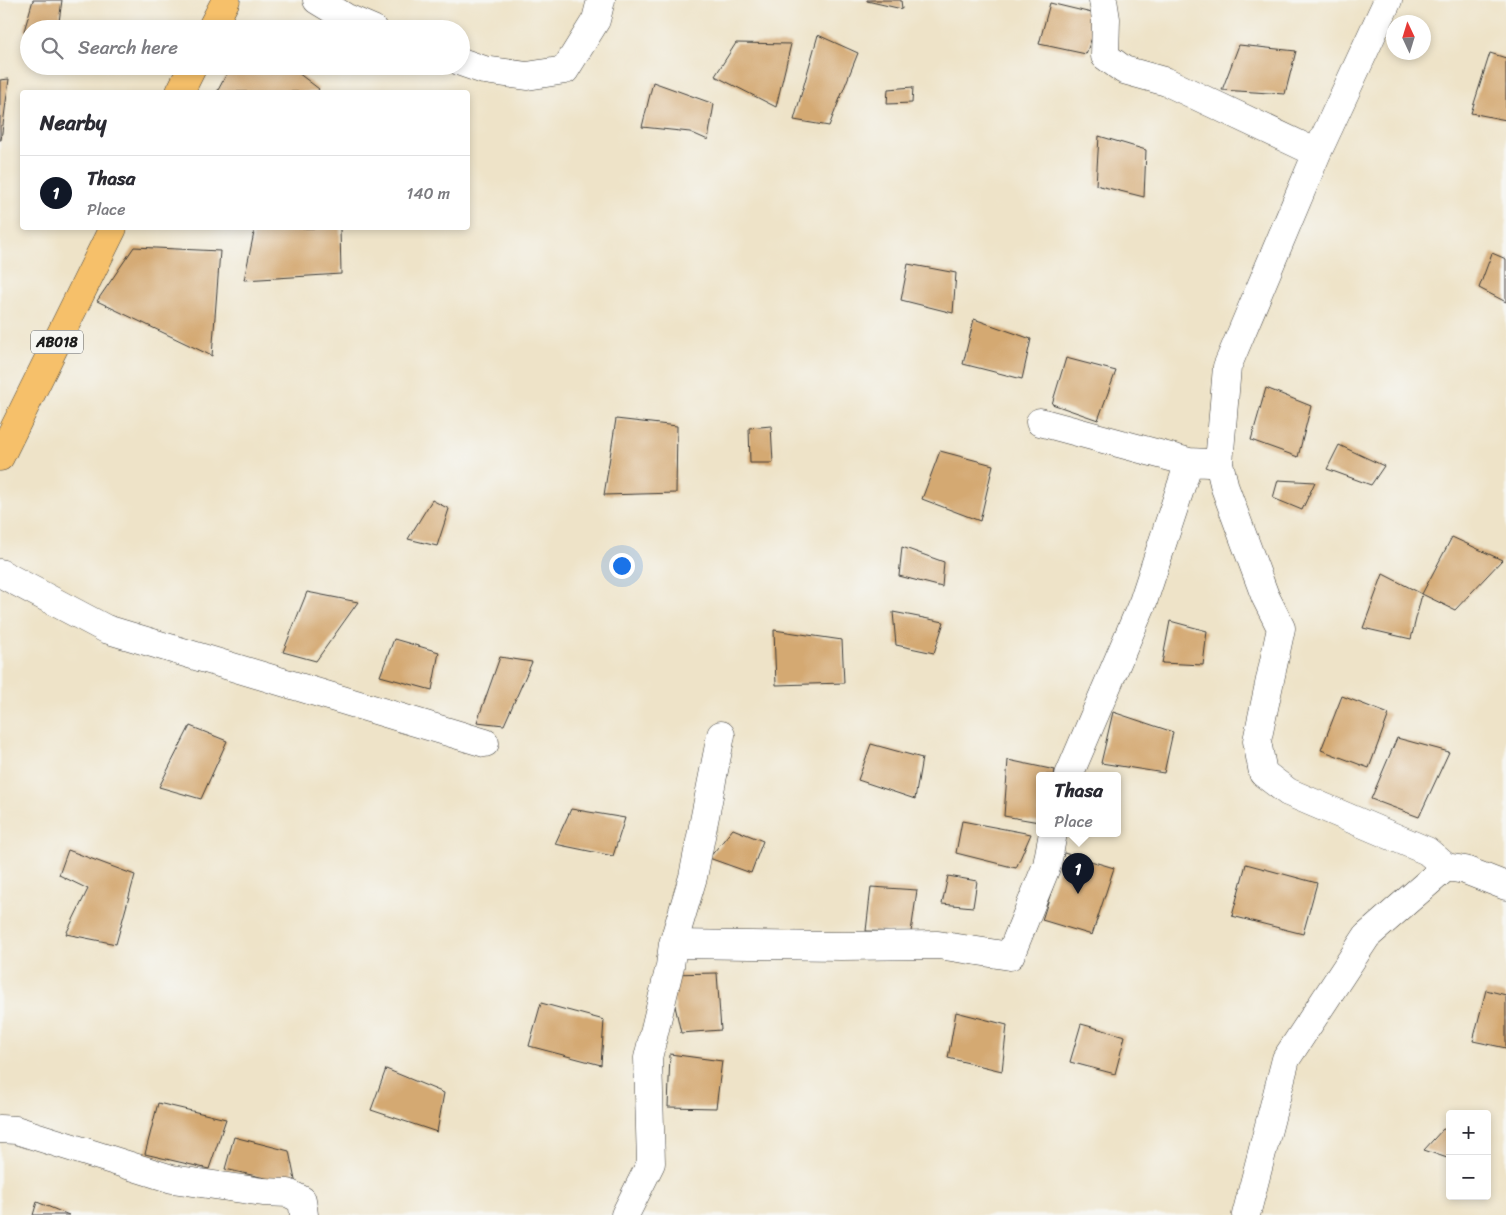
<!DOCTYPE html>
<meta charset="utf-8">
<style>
:root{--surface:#fff;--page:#f7f7f7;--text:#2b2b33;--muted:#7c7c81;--line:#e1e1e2;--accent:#111827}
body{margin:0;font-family:Sriracha,sans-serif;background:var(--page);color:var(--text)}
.controls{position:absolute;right:15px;bottom:15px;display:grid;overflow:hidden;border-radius:5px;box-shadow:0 2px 8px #0003}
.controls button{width:45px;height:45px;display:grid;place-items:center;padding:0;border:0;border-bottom:1px solid var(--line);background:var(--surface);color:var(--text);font:25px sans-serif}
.compass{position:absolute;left:1386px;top:15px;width:45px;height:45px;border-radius:50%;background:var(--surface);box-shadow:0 2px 8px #0003;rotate:356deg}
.you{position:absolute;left:621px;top:565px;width:18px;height:18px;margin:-12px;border:4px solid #fff;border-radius:50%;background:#1a73e8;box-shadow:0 0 0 8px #1a73e833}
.badge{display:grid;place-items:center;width:32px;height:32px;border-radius:50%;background:var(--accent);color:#fff;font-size:16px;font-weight:700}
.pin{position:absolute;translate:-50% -41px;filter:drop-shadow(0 1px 2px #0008)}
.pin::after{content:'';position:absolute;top:26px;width:18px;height:15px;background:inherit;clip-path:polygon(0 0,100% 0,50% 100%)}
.popup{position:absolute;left:1036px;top:772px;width:85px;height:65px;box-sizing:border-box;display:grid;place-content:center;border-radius:5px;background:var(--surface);filter:drop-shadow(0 1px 4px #0005);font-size:16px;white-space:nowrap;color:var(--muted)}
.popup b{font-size:19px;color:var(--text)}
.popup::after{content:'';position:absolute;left:50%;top:100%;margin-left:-10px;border:10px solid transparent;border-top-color:var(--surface)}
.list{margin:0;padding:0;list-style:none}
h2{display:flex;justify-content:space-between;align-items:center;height:65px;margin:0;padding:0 20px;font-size:21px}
h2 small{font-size:16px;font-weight:400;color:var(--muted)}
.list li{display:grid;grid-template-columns:32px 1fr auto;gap:15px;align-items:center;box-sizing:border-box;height:75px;padding:0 20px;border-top:1px solid var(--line)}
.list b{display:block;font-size:19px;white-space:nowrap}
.list p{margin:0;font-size:16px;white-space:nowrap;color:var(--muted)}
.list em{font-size:16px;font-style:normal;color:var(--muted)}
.icon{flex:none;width:28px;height:28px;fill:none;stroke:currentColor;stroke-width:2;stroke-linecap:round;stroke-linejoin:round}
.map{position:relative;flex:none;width:1506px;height:1215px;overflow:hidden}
.search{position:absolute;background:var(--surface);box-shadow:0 2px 8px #0003;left:20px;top:20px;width:450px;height:55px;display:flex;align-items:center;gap:12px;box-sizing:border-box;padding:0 18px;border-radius:28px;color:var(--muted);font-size:19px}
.panel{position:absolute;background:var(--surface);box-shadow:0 2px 8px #0003;left:20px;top:90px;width:450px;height:140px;border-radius:5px}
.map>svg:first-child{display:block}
.building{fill:#d4a972}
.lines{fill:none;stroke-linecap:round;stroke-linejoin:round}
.minor-casing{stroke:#3c3a36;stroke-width:29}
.major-casing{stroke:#3c3a36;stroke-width:29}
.minor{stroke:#fff;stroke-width:28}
.major{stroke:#f6c06b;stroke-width:28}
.labels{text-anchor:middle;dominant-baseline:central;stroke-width:4.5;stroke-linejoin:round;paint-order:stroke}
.shield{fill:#f6f6f2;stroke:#5d5d5c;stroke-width:1}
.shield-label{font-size:14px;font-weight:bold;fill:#1c1c1c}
</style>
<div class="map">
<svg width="1506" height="1215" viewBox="0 0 1506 1215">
<rect width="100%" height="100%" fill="#f6f6f2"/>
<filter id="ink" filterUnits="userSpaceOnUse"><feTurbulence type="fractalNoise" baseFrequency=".02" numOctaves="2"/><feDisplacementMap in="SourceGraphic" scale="10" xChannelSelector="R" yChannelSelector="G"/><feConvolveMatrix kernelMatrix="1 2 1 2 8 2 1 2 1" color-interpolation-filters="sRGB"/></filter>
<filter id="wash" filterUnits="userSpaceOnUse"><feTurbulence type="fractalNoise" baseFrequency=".0096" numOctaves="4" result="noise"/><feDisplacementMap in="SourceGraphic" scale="20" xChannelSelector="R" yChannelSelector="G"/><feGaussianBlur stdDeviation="1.12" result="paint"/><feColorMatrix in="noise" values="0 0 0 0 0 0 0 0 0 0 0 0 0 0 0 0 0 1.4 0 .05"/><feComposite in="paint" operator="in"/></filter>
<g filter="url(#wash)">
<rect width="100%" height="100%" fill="#eee3c8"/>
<g id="blocks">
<path class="building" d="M33,0H62L58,29H29V34L24,31Z
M867,0H901L902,9L867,1Z
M1050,3L1100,15L1086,54L1039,44Z
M818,35L858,53L829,126L794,120Z
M736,43L791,44L776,107L715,76Z
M1239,45L1296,51L1285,94L1222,90Z
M1490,53L1506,58V120L1471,113Z
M231,66H289L319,89L317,92H217Z
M9,79L1,140H0V80Z
M653,82L714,104L708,140L690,132L642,127Z
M913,87L912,103L887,104L888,89Z
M1099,136L1146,150L1144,197L1096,185Z
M255,228H340L341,274L244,280Z
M134,247L220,251L212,356L97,301Z
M1492,253L1506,259V302L1479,288Z
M908,264L956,273L953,313L901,300Z
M974,319L1031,339L1022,379L963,364Z
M1066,358L1116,371L1098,420L1052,404Z
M1266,388L1311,406L1298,457L1251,440Z
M616,419L677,426L676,493L604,495Z
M771,426L773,463H750L749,428Z
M1339,445L1384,466L1371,485L1327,469Z
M940,451L993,465L980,521L922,499Z
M1278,480L1315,482L1302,510L1273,498Z
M432,500L449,509L437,546L408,539Z
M1452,537L1502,560L1455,610L1422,594Z
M902,547L944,562L942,587L899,576Z
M1383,574L1422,594L1411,639L1363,628Z
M307,592L358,602L316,661L283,652Z
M893,612L944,622L934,653L896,645Z
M1170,621L1207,631L1203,665L1162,663Z
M774,630L842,640L844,683L776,685Z
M394,639L439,652L432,690L380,676Z
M500,657L532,662L504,725L477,722Z
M1342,696L1389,714L1369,768L1321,750Z
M1113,712L1173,732L1164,773L1101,763Z
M190,726L227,741L201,799L159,787Z
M1397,738L1449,752L1419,817L1371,799Z
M871,744L922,758L915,799L858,780Z
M1008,760L1055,770L1054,775H1039V822L1004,816Z
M571,809L625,818L613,856L555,844Z
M962,821L1031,834L1016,868L956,853Z
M733,829L763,841L751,873L709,858Z
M68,850L135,875L116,944L66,934L88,889L59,875Z
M1064,853L1114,868L1092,935L1042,920Z
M1246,864L1317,883L1303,934L1232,916Z
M948,876L977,881L973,907L942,904Z
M871,887L917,890L911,932L866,931Z
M717,973L721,1030L681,1033L668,974Z
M1486,990L1506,995V1048L1473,1041Z
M541,1003L604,1020L601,1065L529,1046Z
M956,1012L1007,1025L1002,1071L948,1058Z
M1081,1024L1125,1036L1115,1074L1070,1062Z
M670,1054L722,1061L716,1108L668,1107Z
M386,1069L444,1093L437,1132L371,1110Z
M158,1103L226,1119L209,1169L145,1154Z
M1443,1129L1450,1131V1159L1424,1150Z
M234,1137L289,1151L296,1185L225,1169Z
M37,1202L69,1215H33Z"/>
</g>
</g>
<g filter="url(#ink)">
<use href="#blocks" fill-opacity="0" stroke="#3c3a36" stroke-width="1"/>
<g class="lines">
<defs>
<path id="minor" d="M317,0L345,17L373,29
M1103,0L1106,19L1105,56L1124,70L1167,82L1317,153
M1388,0L1317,153L1227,367L1219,463L1225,488L1265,596L1281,628L1257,741L1263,773L1288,792L1427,851L1446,867
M461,62L484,70L527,76L565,70L596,20L601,0
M1040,422L1189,462L1208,463
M0,573L106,629L485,743
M1069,775L1143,602L1189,462
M673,944L841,946L938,945L1010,956L1047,865L1053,833
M0,1129L16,1130L172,1179L263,1192L288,1193L302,1200L304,1215
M625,1215L651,1163L648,1058L670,966L673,944L693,877L721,735
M1246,1215L1286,1059L1367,936L1446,867L1465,870L1506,886"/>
<path id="major" d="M211,29L226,0
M180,92L193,66
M0,457L113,228"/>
</defs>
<use href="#minor" class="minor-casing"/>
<use href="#major" class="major-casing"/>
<use href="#minor" class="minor"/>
<use href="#major" class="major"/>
</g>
</g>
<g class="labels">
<rect class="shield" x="31" y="330.5" width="52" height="23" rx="4"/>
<g class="shield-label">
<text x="57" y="342">AB018</text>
</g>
</g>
</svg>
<div class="controls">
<button>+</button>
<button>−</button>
</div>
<svg class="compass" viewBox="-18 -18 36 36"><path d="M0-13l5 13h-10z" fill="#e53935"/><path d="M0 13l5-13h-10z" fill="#7c7c81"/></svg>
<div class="you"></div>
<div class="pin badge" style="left:1078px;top:894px">1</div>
<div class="popup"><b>Thasa</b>Place</div>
<div class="search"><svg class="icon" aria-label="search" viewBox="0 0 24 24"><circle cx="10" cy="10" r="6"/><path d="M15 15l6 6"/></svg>Search here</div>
<section class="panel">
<h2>Nearby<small></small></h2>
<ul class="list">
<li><span class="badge">1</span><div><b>Thasa</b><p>Place</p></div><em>140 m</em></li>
</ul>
</section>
</div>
